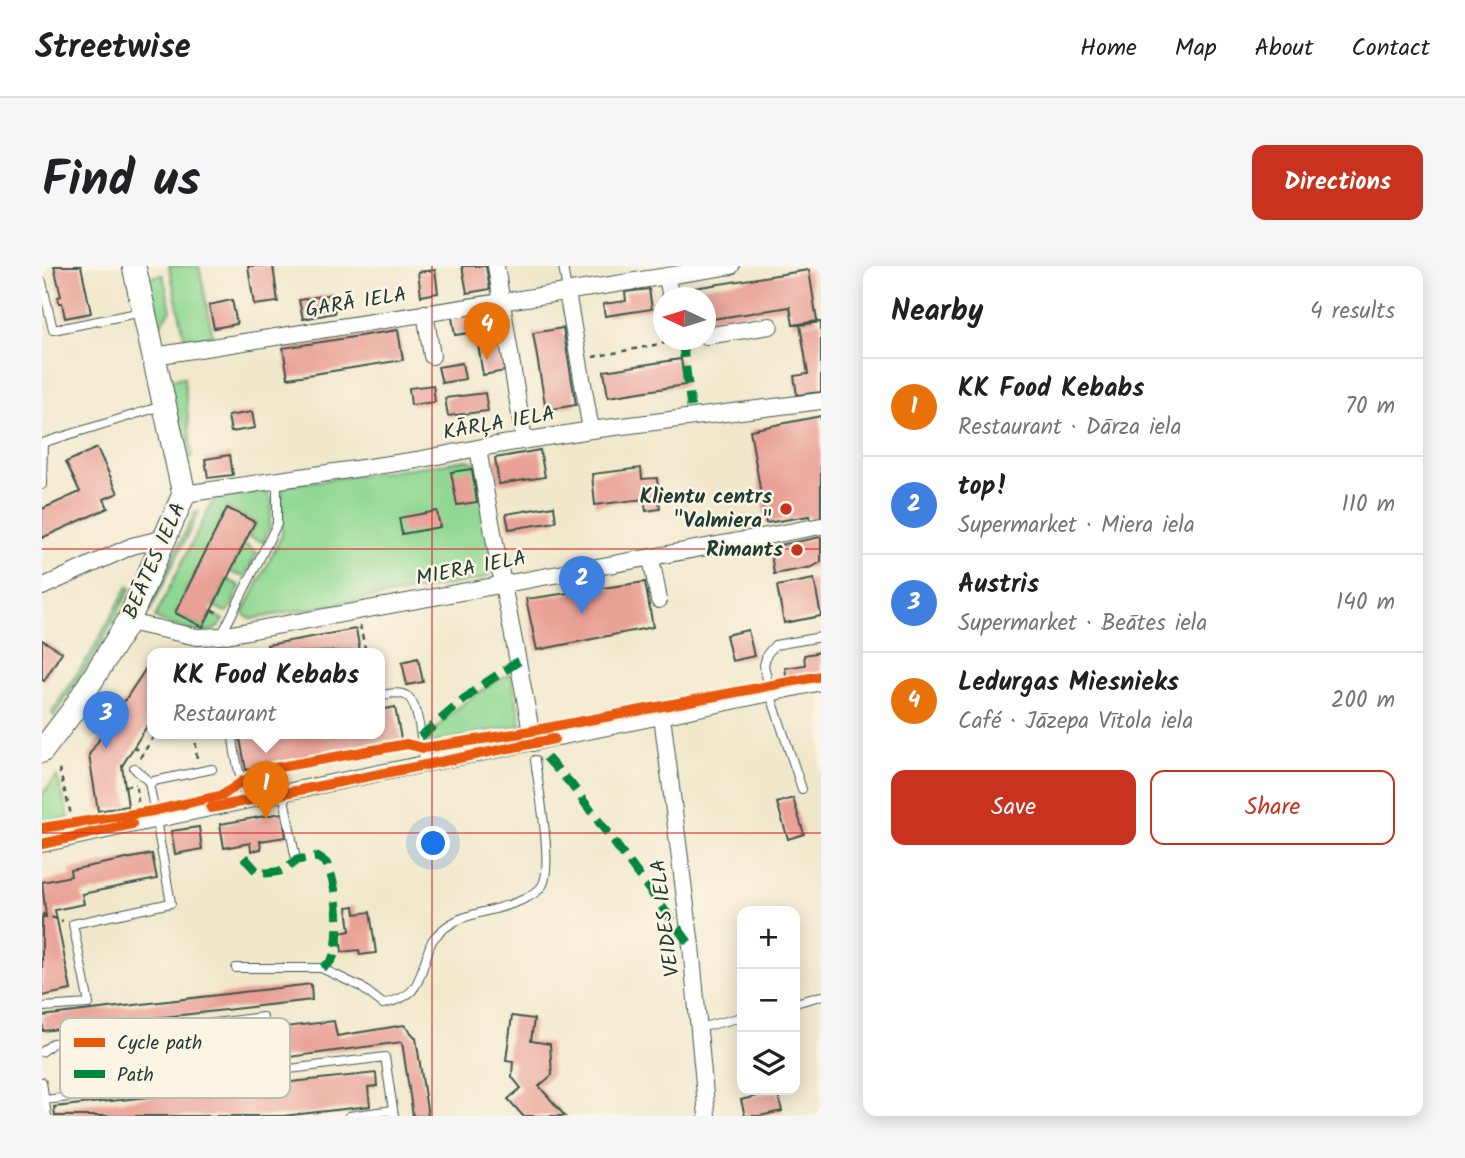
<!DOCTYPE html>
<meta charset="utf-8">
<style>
:root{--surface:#fff;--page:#f6f6f6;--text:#202124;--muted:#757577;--line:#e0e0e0;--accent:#c8321e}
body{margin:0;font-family:Kalam,sans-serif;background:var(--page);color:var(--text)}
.controls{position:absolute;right:21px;bottom:21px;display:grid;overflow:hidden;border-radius:14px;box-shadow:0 4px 18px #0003}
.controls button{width:63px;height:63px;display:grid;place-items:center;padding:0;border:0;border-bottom:2px solid var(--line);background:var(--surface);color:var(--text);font:35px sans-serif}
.compass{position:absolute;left:611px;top:21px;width:63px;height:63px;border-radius:50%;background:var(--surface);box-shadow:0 4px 18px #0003;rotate:274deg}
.you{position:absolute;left:392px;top:578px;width:24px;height:24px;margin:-18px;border:5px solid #fff;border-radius:50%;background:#1a73e8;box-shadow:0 0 0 10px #1a73e833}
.badge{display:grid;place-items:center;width:46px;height:46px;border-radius:50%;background:var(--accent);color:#fff;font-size:23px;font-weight:700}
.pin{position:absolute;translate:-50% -58px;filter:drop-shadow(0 2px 4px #0008)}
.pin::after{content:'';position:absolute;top:37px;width:24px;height:21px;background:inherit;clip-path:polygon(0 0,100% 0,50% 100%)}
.popup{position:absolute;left:105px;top:382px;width:238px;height:91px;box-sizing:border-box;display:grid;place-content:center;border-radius:14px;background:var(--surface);filter:drop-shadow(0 2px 5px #0005);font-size:23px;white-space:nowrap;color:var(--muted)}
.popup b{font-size:26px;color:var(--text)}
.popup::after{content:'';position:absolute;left:50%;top:100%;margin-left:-14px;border:14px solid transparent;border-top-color:var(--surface)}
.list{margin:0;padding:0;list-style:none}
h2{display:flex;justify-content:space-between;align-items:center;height:91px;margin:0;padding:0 28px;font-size:30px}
h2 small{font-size:23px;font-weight:400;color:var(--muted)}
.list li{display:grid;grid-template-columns:46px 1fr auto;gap:21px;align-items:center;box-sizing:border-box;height:98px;padding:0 28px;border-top:2px solid var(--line)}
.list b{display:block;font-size:26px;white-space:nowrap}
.list p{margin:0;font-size:23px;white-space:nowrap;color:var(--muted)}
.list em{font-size:23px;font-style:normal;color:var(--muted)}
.actions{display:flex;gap:14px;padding:21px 28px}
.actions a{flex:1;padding:16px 0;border:2px solid var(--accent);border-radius:14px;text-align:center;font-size:24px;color:var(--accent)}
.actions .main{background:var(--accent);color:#fff}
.icon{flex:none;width:38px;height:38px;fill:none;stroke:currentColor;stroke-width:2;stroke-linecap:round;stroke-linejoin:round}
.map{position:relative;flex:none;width:779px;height:850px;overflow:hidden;border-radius:14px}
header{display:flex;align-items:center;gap:42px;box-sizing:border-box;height:98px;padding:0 35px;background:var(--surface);border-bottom:2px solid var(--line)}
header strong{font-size:33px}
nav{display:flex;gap:38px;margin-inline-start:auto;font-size:24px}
.intro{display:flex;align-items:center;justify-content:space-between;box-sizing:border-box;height:168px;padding:0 42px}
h1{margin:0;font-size:49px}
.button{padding:18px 32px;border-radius:14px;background:var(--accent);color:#fff;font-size:24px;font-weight:700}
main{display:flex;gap:42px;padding:0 42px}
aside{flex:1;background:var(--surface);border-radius:14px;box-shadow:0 4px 18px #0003}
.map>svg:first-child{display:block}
.green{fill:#8fd893;stroke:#578a64;stroke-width:2}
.building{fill:#e9a096}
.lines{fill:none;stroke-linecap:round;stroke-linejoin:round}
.lane-casing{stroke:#3e574b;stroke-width:10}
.street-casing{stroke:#3e574b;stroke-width:18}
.secondary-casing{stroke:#3e574b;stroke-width:25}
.path{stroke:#3e574b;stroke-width:2.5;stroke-dasharray:5 5;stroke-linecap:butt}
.lane{stroke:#fff;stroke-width:8}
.street{stroke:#fff;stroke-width:16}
.secondary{stroke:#fff;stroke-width:23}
.quiet{stroke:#00873e;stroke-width:9;stroke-dasharray:18 9;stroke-linecap:butt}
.cycleway-casing{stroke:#fcf5e5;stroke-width:15}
.cycleway{stroke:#e8590c;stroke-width:10}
.grid{fill:none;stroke:#d62828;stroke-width:2;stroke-opacity:0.55}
.poi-dot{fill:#c8321e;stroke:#fcf5e5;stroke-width:2.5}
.labels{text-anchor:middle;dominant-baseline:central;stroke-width:5;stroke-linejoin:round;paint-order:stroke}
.street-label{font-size:21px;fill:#1f3d34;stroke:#fcf5e5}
.poi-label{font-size:21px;font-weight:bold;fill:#1f3d34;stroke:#fcf5e5;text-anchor:end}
.key{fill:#fcf5e5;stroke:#babeb0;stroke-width:2}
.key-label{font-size:19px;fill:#1f3d34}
</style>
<header>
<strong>Streetwise</strong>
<nav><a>Home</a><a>Map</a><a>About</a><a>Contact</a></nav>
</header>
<div class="intro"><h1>Find us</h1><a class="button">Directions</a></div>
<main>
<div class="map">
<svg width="779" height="850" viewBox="0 0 779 850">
<rect width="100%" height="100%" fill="#fcf5e5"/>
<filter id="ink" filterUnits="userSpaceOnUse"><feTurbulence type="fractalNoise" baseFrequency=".0143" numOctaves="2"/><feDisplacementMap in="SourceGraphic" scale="14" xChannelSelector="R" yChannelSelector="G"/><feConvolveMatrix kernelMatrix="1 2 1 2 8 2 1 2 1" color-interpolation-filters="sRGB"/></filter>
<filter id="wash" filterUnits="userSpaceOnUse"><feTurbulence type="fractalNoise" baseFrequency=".00686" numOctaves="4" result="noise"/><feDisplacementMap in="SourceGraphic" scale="28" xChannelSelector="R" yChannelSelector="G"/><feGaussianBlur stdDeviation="1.57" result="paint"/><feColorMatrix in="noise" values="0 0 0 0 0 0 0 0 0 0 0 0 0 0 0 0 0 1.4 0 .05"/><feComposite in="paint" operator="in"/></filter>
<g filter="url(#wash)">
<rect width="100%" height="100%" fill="#f1e8cc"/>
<path class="green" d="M127,0H157L171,71L143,74Z
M121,9L129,44L116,62L103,12Z
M142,111L150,191L142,193L127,114Z
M426,194L435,198L451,301L448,308L440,313L209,353L201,348L240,269V220Z
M224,225L230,235L227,262L221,276L206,271L213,256L185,242L133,347L161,361L168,347L182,354C169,377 138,360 118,355L113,351L172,233Z
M153,246H157L108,345L107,340Z
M202,278L215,287L202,311L188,306Z
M185,313L198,320L187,345L183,346L172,340Z
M86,320L89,322L53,389L12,450L10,446L49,387Z
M469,407L479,459L386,478C393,452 446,420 469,407Z
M15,510L27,552L0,557V528Z"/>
<g id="blocks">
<path class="building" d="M12,0H39L49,47L23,52L20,37H17L16,31L19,30Z
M206,0H231L236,36L212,39Z
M420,0H444L448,23L425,27Z
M393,4L396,27L379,30L376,6Z
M767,4L775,55L751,59L748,41L664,54V32H646L645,23Z
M607,23L610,43L563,50L561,38L584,35L583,26Z
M290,28L293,47L261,53L257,34Z
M190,34L195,58L172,62L167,39Z
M454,45L463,105L441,109L434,66L413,69L410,51Z
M779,56V126L755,129L752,110L766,108L758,59Z
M521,62L534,139L504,144L491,67Z
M356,64L361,94L246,112L241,82Z
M639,93L643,119L566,131L562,105Z
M420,97L423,113L400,117L396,101Z
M391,119L393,136L369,139L367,122Z
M443,127L446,145L406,150L403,132Z
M210,146L213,162L189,166L186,150Z
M779,150V253L768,255L767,250L724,257L708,164Z
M55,182L76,227L62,233L66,242L0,272V243L38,226L24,196Z
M498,184L503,211L457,218L453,192Z
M188,189L191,209L166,212L163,193Z
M599,202L600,213L615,212L618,243L604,245L602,233L553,239L550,208Z
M430,203L435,236L415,239L409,206Z
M512,240L514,256L467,263L464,248Z
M185,242L213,256L161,361L133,347Z
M395,245L398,261L360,268L357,252Z
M779,271V296L770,301L732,308L728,281Z
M772,313L779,350L742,357L735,320Z
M603,316L611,361L495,384L484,333Z
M314,363L318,385L226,387L225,379Z
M706,364L712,390L690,395L684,369Z
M0,374L20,386L2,415L0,414Z
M779,386V409L745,415L743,402L763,399L762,389Z
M376,392L381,416L365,419L360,396Z
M110,393V452L80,500L86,540L56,545L47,489Z
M353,441L359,473L204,504L198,473L225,467H338V444Z
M751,532L762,568L746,573L735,537Z
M240,547L244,571L218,575L219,583L209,585L208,577L182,582L178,558Z
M157,561L160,583L133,588L129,565Z
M110,588L115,613L40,628L42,638L13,644L29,724L0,730V651H4L0,616L29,610L28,604Z
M312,640L313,648L328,646L334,687L318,689L317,684L300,686L298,667L308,665L305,641Z
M269,718L270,734L1,765L0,750Z
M470,750L492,753L489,775L508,778L510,809L497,820L523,850H481L466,833L479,822L470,811L471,795L464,794Z
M292,755L295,770L362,759L374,772L386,850H371L360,776L20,821L15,789Z
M334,807L335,820L326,821L328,840L241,850H13L12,841Z
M735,825L740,845L718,850H703L699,834Z"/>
</g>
</g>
<g filter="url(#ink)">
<use href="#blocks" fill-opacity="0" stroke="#3e574b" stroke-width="2"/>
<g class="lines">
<defs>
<path id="lane" d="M521,0L525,26
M0,16L11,64L100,46
M0,177L120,140
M0,219L1,177
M179,370L235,258V215
M338,430C346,428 357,425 365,430C377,437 381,485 382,499
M193,467L191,470C192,492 200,513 203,535
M92,502L107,516
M760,523L728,427L722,399L725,388L733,379L779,371
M241,527L254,594
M194,702H279L319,721L341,738C374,730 374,722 384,692C386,685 388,677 392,672C411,651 427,650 453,643C467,639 492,632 500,620C512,602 496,518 493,494
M753,737L779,730
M0,741L47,738L31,658L129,637L107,516L170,503
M657,762L700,751
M0,786L11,777L221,751
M0,816L5,850
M3,834L343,791L352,850
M307,850L351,844"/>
<path id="street" d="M454,0L482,174
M625,12L629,32
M525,26L549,164
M383,47L390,90
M664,70L728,60
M637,74H645
M112,90L689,0
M436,182C452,281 474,378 491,477
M142,228L375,194L436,182L549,164L779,135
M609,292L617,334
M0,321L90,280L123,272
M86,356L155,371L179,370L779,260
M620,450L649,680L665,850
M0,578C259,520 520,473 779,416"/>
<path id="secondary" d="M0,485L32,443L86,356L142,228L92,0"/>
</defs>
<use href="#lane" class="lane-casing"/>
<use href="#street" class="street-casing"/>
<use href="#secondary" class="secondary-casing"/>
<path class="path" d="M551,91L623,77
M170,344L178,348
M318,359L324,387
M153,467L155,495
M92,481L101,487
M98,492L114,467
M17,503L31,556
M83,520L94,519
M94,521L97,543
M0,648L21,655"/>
<use href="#lane" class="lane"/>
<use href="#street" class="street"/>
<use href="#secondary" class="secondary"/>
<path class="quiet" d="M640,74L649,141
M378,471L436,422L477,395
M504,491L529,518L649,680
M202,591L216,607C231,607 244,607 254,594L275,591C277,592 283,596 284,597C295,613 302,681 288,696C286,699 282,700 279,702"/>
<defs>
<path id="cycleway" d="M169,542L512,473
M0,562L111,545L181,529L201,515L227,503L365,478L381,482L473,468L779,410
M0,578L90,558"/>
</defs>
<use href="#cycleway" class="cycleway-casing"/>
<use href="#cycleway" class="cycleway"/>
</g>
</g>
<path class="grid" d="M390,0V850M0,283H779M0,567H779"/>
<g class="poi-dot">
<circle cx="744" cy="243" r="7"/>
<circle cx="755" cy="284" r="7"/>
</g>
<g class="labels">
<g class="street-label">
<text transform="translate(314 37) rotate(-9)">GARĀ IELA</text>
<text transform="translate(457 158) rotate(-10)">KĀRĻA IELA</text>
<text transform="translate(113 295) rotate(-66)">BEĀTES IELA</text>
<text transform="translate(429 303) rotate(-11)">MIERA IELA</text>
<text transform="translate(624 652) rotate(-97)">VEIDES IELA</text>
</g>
<g class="poi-label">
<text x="730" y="231">Klientu centrs<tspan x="730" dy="24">"Valmiera"</tspan></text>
<text x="741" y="284">Rimants</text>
</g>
</g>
<rect x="18" y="752" width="230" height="80" rx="10" class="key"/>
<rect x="32" y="772" width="31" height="9" fill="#e8590c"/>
<rect x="32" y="804" width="31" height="8" fill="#00873e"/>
<g class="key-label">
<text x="75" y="783">Cycle path</text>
<text x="75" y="815">Path</text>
</g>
</svg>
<div class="controls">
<button>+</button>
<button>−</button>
<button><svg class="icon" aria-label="layers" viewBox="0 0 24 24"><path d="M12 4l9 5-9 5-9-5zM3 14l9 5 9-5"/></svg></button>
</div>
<svg class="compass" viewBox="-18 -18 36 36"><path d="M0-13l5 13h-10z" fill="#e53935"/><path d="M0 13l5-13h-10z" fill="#757577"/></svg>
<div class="you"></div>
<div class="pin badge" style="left:224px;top:553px;background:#e8710a">1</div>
<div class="popup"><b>KK Food Kebabs</b>Restaurant</div>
<div class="pin badge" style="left:540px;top:348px;background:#3f7fe0">2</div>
<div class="pin badge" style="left:64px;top:483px;background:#3f7fe0">3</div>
<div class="pin badge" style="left:445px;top:94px;background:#e8710a">4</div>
</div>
<aside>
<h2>Nearby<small>4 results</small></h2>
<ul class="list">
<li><span class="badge" style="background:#e8710a">1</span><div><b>KK Food Kebabs</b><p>Restaurant · Dārza iela</p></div><em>70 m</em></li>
<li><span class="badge" style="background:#3f7fe0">2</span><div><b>top!</b><p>Supermarket · Miera iela</p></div><em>110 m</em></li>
<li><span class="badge" style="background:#3f7fe0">3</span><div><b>Austris</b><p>Supermarket · Beātes iela</p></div><em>140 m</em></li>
<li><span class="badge" style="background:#e8710a">4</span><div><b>Ledurgas Miesnieks</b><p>Café · Jāzepa Vītola iela</p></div><em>200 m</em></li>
</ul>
<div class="actions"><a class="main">Save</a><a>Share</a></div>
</aside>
</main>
